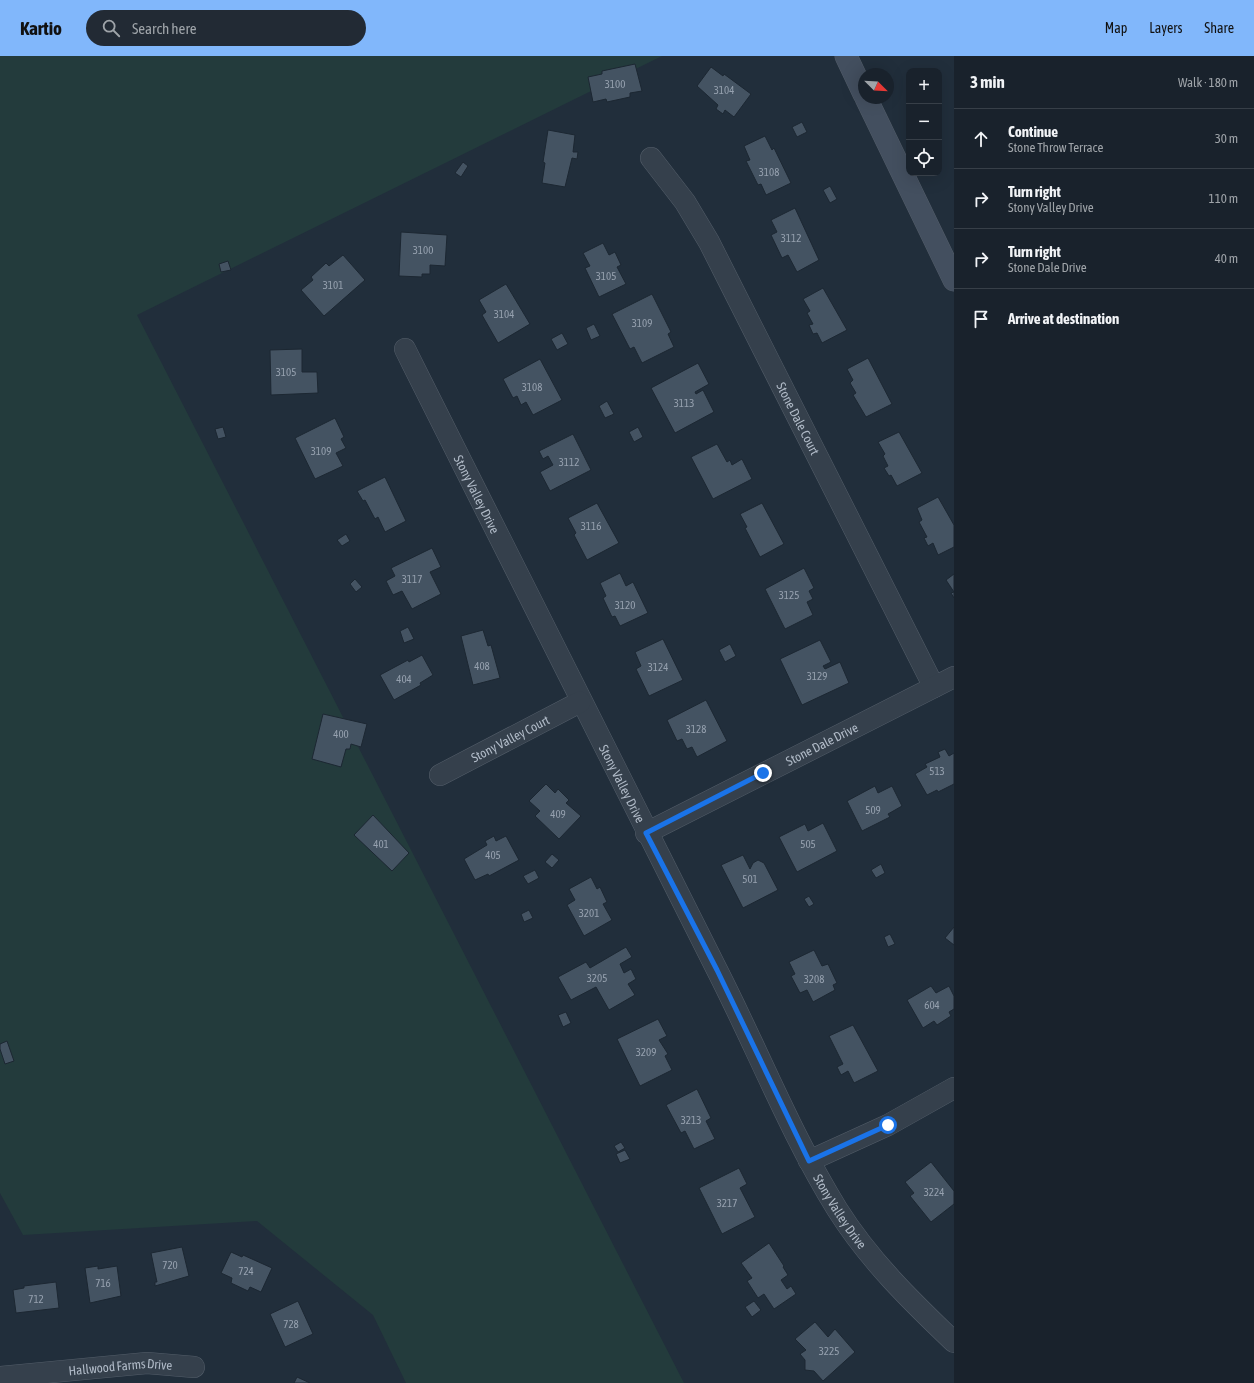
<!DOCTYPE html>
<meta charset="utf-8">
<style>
:root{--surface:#19222c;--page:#222a34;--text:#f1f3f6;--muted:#9fa4a9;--line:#373f48;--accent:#81b7fb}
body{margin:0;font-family:"Asap Condensed",sans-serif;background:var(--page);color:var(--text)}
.controls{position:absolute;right:12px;top:12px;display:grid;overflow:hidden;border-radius:8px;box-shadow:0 4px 16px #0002}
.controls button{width:36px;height:36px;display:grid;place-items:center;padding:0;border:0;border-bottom:1px solid var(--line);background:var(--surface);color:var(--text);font:20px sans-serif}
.compass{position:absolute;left:858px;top:12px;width:36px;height:36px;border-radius:50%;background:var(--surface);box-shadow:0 4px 16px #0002;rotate:114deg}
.stop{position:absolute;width:12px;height:12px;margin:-9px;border:3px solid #1a73e8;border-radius:50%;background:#fff}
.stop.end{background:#1a73e8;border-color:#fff;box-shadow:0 1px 4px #0008}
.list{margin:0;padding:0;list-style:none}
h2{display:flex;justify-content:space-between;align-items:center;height:52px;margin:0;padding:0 16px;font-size:17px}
h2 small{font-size:13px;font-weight:400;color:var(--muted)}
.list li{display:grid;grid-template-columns:26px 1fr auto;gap:12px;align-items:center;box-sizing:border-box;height:60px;padding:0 16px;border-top:1px solid var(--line)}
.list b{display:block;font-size:15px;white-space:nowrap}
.list p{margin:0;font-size:13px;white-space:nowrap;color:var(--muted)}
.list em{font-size:13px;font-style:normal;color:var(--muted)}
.icon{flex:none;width:22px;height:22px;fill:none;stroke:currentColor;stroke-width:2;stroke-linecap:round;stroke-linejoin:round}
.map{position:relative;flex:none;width:954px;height:1327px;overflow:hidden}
header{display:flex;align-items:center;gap:24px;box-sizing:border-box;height:56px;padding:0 20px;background:var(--accent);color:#111}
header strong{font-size:19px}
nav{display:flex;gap:22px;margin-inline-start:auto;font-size:14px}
.search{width:280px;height:36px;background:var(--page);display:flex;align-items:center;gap:10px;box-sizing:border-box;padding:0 14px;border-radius:22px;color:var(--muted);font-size:15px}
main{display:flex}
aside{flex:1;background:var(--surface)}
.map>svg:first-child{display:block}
.green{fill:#233b3c}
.building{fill:#445362;stroke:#1c2732}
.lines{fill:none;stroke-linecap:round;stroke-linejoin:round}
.street-casing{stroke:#535d69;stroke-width:22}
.secondary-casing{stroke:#535d69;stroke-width:23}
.street{stroke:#35404c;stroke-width:21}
.secondary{stroke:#434f5f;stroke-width:22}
.route{stroke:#1a73e8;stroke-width:5}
.labels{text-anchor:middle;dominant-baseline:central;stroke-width:3;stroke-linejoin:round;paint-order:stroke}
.number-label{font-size:11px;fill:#95a0ae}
.street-label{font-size:13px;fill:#b0bac7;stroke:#1a2530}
</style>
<header>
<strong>Kartio</strong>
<div class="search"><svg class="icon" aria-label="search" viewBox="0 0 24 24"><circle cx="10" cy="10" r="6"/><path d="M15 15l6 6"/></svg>Search here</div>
<nav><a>Map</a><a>Layers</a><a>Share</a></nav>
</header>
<main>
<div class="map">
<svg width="954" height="1327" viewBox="0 0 954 1327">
<rect width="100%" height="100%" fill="#212e3b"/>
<path class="green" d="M0,0H662L137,259L684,1327H406L373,1259L257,1165L23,1179L0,1137Z"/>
<path class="building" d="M635,8L642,35L630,37V41L607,46L606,43L593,46L588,21L602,18V15Z
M711,11L723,20L724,18L751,38L734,61L725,54L723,58L716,53L718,49L697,30Z
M802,66L807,76L797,81L792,71Z
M548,74L575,79L573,96H578L577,103L572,102L565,131L542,127L545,107L543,106Z
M765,80L772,94L774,92L791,127L766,139L761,128L758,129L746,105L750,104L744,90Z
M463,106L468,110L461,121L455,117Z
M830,130L837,143L830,147L823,134Z
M795,152L819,204L797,216L788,199L782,202L771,179L777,176L771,164Z
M401,176L447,179L445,210L430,209V218H422V221L399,220Z
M603,187L609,199L615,196L621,209L617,211L626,228L599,241L585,212L590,210L583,197Z
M343,199L365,224L324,260L301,234L313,224L311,221L326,207L329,210Z
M228,205L231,214L221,216L219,208Z
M506,228L530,268L498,287L482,259L486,256L479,244Z
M823,232L847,274L822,287L817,277L813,278L809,269L813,268L807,257L810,255L803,243Z
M652,238L671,276L668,278L674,291L642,307L634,291L630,293L612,258Z
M594,268L600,280L591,284L586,272Z
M562,277L568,288L557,294L551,283Z
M302,293V316H317L318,337L271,339L270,294Z
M868,302L892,348L866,361L853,339L856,337L850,327L853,324L847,313Z
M540,303L562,344L533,359L526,346L521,349L517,340L513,342L503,323Z
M698,307L709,328L695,336L696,338L703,334L714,356L675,377L651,332Z
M607,345L614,358L605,362L599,350Z
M335,362L344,381L341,383L346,392L336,397L343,410L315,423L295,382Z
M223,371L226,381L218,383L215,373Z
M638,371L643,381L634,386L629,376Z
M899,376L922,417L897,430L891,419L889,420L884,412L888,410L883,400L885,398L878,386Z
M573,378L591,414L550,435L540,416L553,409L548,400L543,403L539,395Z
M717,388L727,406L730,404L732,409L742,403L752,423L713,443L691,401Z
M385,421L406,465L385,476L378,461L375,463L365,444L363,445L357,435Z
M938,441L954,469V491L938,499L933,487L928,490L924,482L927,481L919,466L922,464L917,452Z
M597,447L619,487L587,504L574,479L576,477L568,462Z
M762,447L784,488L760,501L745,472L747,471L740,458Z
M346,478L350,485L342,490L337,484Z
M432,492L441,511L430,516L441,538L412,553L402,535L393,539L386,525L395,520L391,512Z
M804,512L814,532L809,535L813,543L807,546L813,559L785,573L765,533Z
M620,517L626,530L633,526L648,557L620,570L615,560L612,561L603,542L606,540L600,527Z
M954,518V542L951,537L954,536L946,524Z
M355,523L362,531L356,536L350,528Z
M408,571L414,583L404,587L400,575Z
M483,574L488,590L491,589L500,622L473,629L461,580Z
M663,583L683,624L649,640L636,613L641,610L635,596Z
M820,584L831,606L823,610L825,613L840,606L849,627L802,649L780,603Z
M730,588L736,600L725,606L719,594Z
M422,599L433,619L420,627L421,629L394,644L380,619L408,604L409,606Z
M706,644L727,685L697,701L692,691L687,693L682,683L677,685L667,664Z
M323,658L367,668L361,691L351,688L350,693H346L341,711L312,703Z
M945,693L949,700L954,697V728L938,736L937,734L927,739L915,718L927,711L925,708L940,701L938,696Z
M546,728L555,737L558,733L569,744L566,747L581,760L559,783L535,760L540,755L529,745Z
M875,730L878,737L892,730L902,750L888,758L890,761L862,775L847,745Z
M373,759L409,797L392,815L354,779Z
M823,767L837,795L797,816L779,781L805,768L808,775Z
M494,780L496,785L506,780L519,804L489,820L488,818L475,824L464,803L487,789L485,785Z
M552,798L559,804L552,812L545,806Z
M743,799L750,813L753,807L758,804L764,807L778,834L743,852L721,809Z
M881,808L885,817L876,822L871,814Z
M535,814L539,822L528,828L523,820Z
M591,821L597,833L600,831L607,846L603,848L612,864L584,880L567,849L575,844L569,833Z
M809,840L814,848L809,851L804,843Z
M529,854L533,862L524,866L521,858Z
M954,871V889L945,882Z
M890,878L895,888L888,891L884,881Z
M626,891L632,901L620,908L624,917L631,913L636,923L628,928L635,939L609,954L596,931L571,944L558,921L586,906L590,912Z
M814,894L822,910L828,908L837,927L833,929L835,934L813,946L807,934L800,937L791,920L795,918L789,906Z
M931,930L936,937L949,930L954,940V953L949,956L951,960L937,969L934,965L923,972L907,944Z
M566,956L571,967L563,971L558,959Z
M658,963L667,980L659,984L668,998L665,1000L672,1014L640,1030L617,983Z
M853,969L878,1015L854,1027L848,1015L841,1019L837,1011L843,1008L829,980Z
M7,985L14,1005L5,1008L0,993V988Z
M697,1033L711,1062L706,1065L715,1083L694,1093L685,1075L681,1077L666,1049Z
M621,1086L625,1092L618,1096L614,1090Z
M625,1094L630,1103L620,1107L616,1098Z
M931,1106L954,1135V1148L931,1166L910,1140L914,1137L905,1126Z
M739,1112L747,1128L740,1132L755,1161L722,1178L699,1132Z
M769,1187L784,1210L783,1211L788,1219L781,1224L787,1233L791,1230L796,1238L774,1253L764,1238L758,1242L747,1225L752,1222L741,1207Z
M182,1191L189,1220L155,1230V1226H157L151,1197Z
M231,1196L242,1201L243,1199L272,1212L261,1236L250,1231L248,1235L231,1227L232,1222L221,1217Z
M98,1210V1213L117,1210L121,1240L90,1247L85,1212Z
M56,1226L59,1252L16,1257L13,1234L24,1232V1230Z
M298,1245L313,1278L285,1291L270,1258Z
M754,1245L761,1254L752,1261L745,1251Z
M815,1266L828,1281L835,1273L855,1296L823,1325L814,1315L805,1314V1304L800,1298L806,1294L795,1283Z
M297,1321L310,1327H294Z"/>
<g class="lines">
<defs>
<g id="street">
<path id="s1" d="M651,102L685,146L709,186L934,631"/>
<path id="s2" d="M405,293C507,500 611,706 716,912C757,992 790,1077 837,1153C869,1204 911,1245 954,1286"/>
<path id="s3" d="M440,719L580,646"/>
<path id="s4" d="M646,777L954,621"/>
<path d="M809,1105L888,1069L954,1032"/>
<path id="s5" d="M0,1321L147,1307L194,1311"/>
</g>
<path id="secondary" d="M846,0L864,38
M866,42L954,224"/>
</defs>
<use href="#street" class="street-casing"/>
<use href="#secondary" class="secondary-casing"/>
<use href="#street" class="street"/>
<use href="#secondary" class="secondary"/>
</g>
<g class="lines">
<path class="route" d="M763,717L646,777L717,914L809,1105L888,1069"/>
</g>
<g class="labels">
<g class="number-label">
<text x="615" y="28">3100</text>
<text x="724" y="34">3104</text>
<text x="769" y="116">3108</text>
<text x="791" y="182">3112</text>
<text x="423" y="194">3100</text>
<text x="606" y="220">3105</text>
<text x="333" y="229">3101</text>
<text x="504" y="258">3104</text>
<text x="642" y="267">3109</text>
<text x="286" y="316">3105</text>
<text x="532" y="331">3108</text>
<text x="684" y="347">3113</text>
<text x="321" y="395">3109</text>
<text x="569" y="406">3112</text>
<text x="591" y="470">3116</text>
<text x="412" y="523">3117</text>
<text x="789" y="539">3125</text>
<text x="625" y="549">3120</text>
<text x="482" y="610">408</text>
<text x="658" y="611">3124</text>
<text x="817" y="620">3129</text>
<text x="404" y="623">404</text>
<text x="696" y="673">3128</text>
<text x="341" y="678">400</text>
<text x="937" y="715">513</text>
<text x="873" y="754">509</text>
<text x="558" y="758">409</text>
<text x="381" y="788">401</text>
<text x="808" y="788">505</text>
<text x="493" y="799">405</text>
<text x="750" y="823">501</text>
<text x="589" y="857">3201</text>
<text x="597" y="922">3205</text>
<text x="814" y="923">3208</text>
<text x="932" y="949">604</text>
<text x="646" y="996">3209</text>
<text x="691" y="1064">3213</text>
<text x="934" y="1136">3224</text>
<text x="727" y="1147">3217</text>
<text x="170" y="1209">720</text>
<text x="246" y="1215">724</text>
<text x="103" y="1227">716</text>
<text x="36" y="1243">712</text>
<text x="291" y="1268">728</text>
<text x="829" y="1295">3225</text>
</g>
<g class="street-label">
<text stroke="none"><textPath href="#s1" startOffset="300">Stone Dale Court</textPath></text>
<text stroke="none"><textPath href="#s2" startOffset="162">Stony Valley Drive</textPath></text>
<text stroke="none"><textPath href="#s3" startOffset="79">Stony Valley Court</textPath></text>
<text stroke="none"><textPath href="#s4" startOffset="197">Stone Dale Drive</textPath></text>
<text stroke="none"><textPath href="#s2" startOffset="486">Stony Valley Drive</textPath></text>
<text stroke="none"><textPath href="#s2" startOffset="966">Stony Valley Drive</textPath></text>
<text stroke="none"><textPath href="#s5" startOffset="121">Hallwood Farms Drive</textPath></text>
</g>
</g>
</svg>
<div class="controls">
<button>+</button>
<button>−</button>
<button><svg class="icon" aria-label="locate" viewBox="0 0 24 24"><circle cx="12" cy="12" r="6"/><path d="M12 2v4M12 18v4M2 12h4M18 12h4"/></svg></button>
</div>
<svg class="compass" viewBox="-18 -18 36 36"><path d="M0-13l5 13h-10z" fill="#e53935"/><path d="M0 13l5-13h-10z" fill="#9fa4a9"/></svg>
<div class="stop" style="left:888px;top:1069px"></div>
<div class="stop end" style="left:763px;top:717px"></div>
</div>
<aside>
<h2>3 min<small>Walk · 180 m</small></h2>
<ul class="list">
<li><svg class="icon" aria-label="ahead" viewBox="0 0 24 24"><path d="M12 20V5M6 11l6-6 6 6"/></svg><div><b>Continue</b><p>Stone Throw Terrace</p></div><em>30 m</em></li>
<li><svg class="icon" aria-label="right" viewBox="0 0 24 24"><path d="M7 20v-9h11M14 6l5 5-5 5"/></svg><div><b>Turn right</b><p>Stony Valley Drive</p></div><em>110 m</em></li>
<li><svg class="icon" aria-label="right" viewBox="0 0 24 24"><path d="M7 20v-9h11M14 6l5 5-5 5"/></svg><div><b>Turn right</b><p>Stone Dale Drive</p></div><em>40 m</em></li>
<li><svg class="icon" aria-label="arrive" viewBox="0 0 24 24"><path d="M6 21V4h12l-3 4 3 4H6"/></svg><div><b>Arrive at destination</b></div></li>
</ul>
</aside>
</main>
